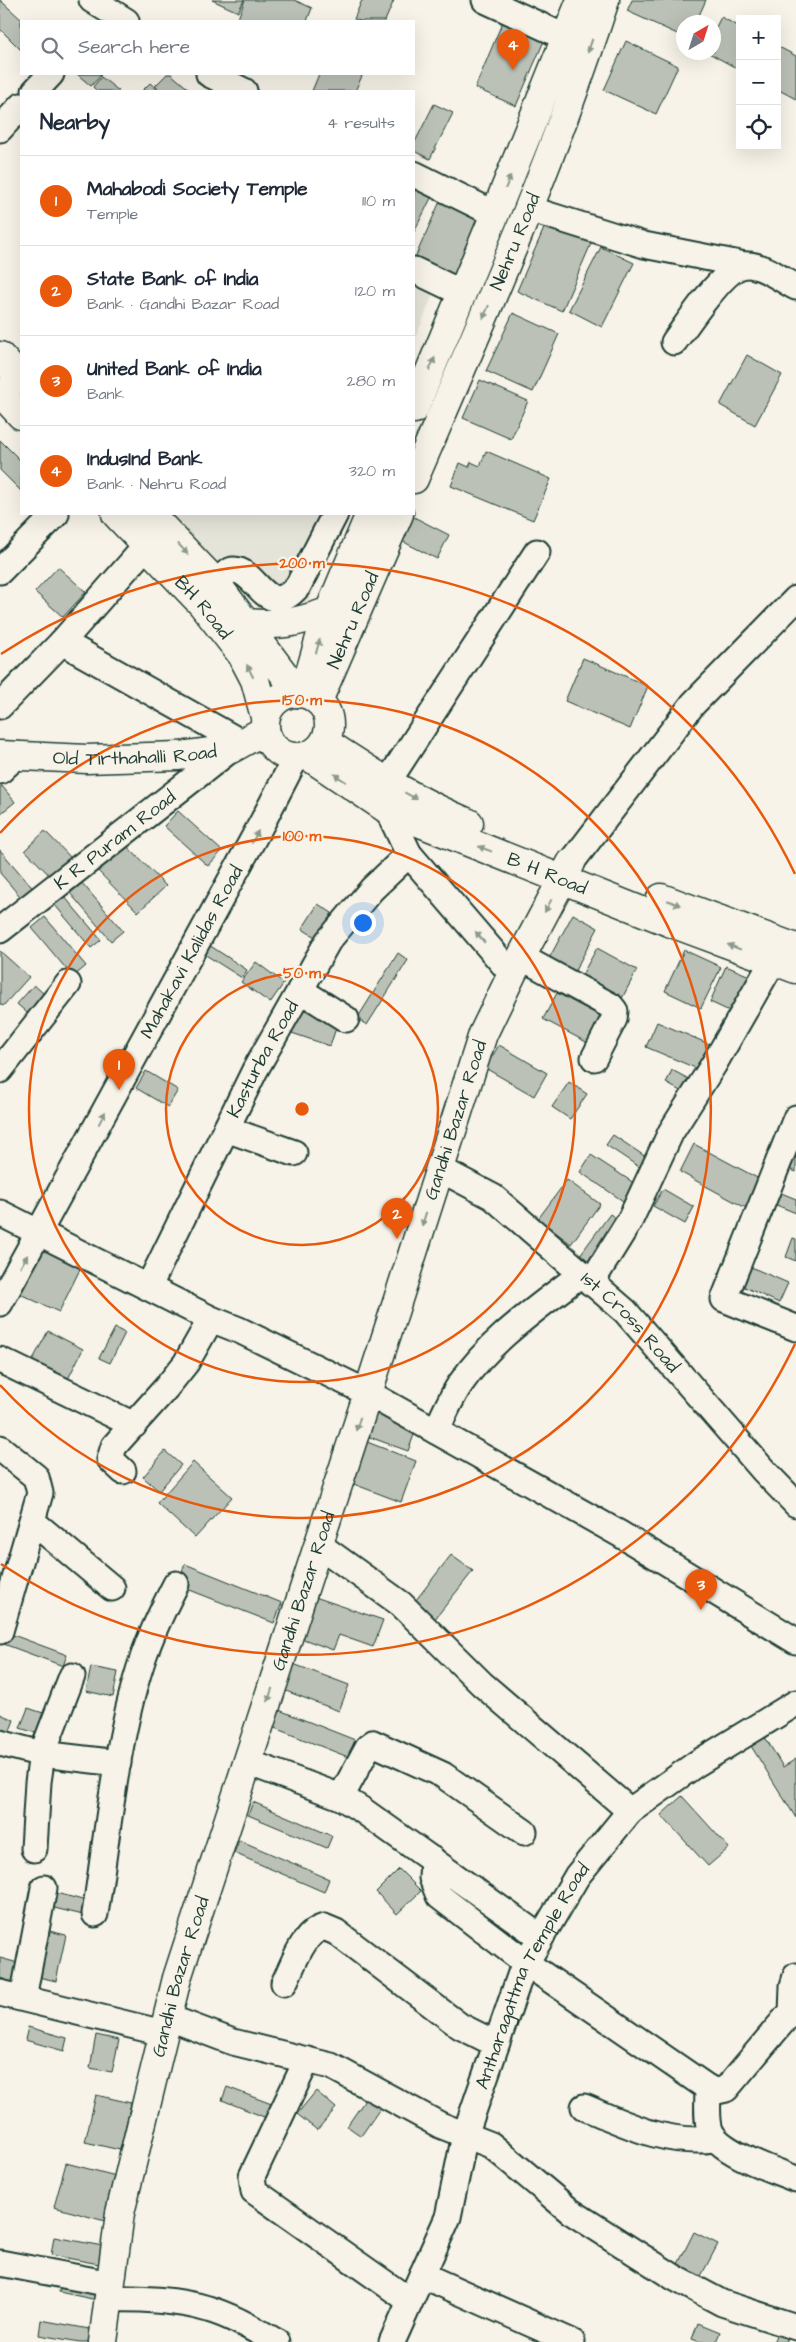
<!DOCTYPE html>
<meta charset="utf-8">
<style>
:root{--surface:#fff;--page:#f2f2f3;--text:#1f2937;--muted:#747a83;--line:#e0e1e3;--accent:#ea580c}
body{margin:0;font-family:"Architects Daughter",sans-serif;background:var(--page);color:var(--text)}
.controls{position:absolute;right:15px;top:15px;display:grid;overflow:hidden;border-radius:0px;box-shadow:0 5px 20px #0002}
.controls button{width:45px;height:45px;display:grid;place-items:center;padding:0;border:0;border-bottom:1px solid var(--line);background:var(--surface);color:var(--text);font:25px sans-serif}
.compass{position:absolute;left:676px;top:15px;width:45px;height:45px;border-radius:50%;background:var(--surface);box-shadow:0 5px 20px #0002;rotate:39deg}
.you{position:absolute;left:362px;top:922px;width:18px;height:18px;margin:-12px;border:4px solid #fff;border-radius:50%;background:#1a73e8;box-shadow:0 0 0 8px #1a73e833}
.badge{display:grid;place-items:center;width:32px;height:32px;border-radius:50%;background:var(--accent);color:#fff;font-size:16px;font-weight:700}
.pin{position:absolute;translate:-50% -41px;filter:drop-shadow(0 1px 2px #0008)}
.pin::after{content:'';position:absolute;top:26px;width:18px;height:15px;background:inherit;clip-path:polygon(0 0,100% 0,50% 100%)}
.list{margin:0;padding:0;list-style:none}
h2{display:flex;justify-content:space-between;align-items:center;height:65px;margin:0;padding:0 20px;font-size:21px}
h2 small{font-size:16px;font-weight:400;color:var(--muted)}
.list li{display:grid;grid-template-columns:32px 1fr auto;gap:15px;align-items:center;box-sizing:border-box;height:90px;padding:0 20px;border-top:1px solid var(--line)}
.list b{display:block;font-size:19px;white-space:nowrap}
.list p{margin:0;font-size:16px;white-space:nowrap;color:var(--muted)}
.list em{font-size:16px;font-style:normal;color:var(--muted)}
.icon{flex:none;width:28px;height:28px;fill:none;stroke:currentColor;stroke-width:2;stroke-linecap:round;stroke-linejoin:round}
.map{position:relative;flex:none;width:796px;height:2342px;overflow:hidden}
.search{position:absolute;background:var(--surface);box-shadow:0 5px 20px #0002;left:20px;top:20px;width:395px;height:55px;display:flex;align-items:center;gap:12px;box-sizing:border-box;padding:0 18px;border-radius:0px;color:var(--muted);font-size:19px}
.panel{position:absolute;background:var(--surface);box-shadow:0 5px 20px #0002;left:20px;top:90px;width:395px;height:425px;border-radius:0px}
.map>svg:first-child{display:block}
.built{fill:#e5e4d9}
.building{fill:#bbc1b6;stroke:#1f3d34}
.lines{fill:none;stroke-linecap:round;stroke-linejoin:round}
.minor-casing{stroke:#1f3d34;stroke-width:29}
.major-casing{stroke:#1f3d34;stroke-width:31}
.minor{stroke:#f7f3e8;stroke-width:25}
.major{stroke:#f7f3e8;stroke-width:28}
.oneway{fill:#8b988e}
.ring{fill:none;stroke:#e8590c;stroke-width:2.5}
.labels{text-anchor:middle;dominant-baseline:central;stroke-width:4.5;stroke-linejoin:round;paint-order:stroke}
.street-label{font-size:19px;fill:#1f3d34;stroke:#f7f3e8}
.centre{fill:#e8590c;stroke:#f7f3e8;stroke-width:2.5}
.ring-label{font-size:15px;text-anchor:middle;font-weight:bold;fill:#e8590c;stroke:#f7f3e8;stroke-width:4.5;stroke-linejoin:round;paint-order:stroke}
</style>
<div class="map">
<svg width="796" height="2342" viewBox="0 0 796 2342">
<rect width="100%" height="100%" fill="#f7f3e8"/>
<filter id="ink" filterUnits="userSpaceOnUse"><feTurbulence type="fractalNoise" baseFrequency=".02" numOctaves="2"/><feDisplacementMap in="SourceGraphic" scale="10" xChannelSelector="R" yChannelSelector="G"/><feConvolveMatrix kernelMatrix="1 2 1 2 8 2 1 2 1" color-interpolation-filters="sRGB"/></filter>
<g filter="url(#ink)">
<path class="built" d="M414,274L437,284L414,342Z
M170,514H344L304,614L265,616Z"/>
<path class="building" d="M0,0L23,21H21V50L0,29Z
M212,0H244L238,12Z
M245,0H294L312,8L307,21H237Z
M362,0H394L385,21H360L354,19Z
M632,0H706L696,22H684V37L627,11Z
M505,16L547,34L516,106L475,88Z
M721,17L740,27V70L707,52H714V31Z
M626,41L678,66L656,114L604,90Z
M777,46L796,56V99L777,89Z
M77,74H99L101,75L91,86Z
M167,74H171L191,91H161L155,86Z
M319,74H363L355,91H312Z
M101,77L119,91H97L93,87Z
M150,83L159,91H142Z
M434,104L453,113L430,159L414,151V144Z
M414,182L434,192L414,232Z
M441,199L479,216L450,284L414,260Z
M548,219L593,239L562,311L517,291Z
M601,247L634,263L602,327L569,310Z
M513,313L559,334L533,392L486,371Z
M747,355L782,375L755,425L720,405Z
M480,380L528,401L511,439L463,418Z
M0,440L21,461V491L0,470Z
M486,451L551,479L533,520L451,486L460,463L469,467L471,462L480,466Z
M408,514L449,535L437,559L396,538Z
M58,567L86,592L63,617L35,592Z
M583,658L648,686L630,729L565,701Z
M2,786L15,802L0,814V787Z
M178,811L222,851L208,866L164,826Z
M45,831L73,860L53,879L25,850Z
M124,843L166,886L138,912L96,869Z
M0,850L36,892L24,901L0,873Z
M82,883L123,931L111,941L70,893Z
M64,896L101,940L91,948L54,904Z
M318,904L332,913L317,938L302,929Z
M573,914L598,928L571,978L546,964Z
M45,917L86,966L73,977L32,928Z
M206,943L247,970L242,978L201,952Z
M597,948L637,970L619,1004L578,982Z
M684,950L721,967L701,1008L665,991Z
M0,951L29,977L3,1006L0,1004Z
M398,953L408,960L367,1025L357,1019Z
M256,962L284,983L270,1003L241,982Z
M726,966L752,977L736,1014L710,1002Z
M34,985L51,1000L34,1019L17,1004Z
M557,993L602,1017L588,1043L543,1019Z
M295,1006L338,1022L330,1046L286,1031Z
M657,1022L716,1047L705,1072L646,1047Z
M499,1045L547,1073L534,1096L485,1068Z
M672,1070L698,1084L691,1097L666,1083Z
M146,1071L178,1090L168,1107L136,1088Z
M569,1082L587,1094L570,1119L552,1107Z
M613,1135L655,1163L648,1173L606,1145Z
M694,1144L761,1180L746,1208L680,1172Z
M796,1144V1172L787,1168Z
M591,1155L640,1187L629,1205L580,1172Z
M567,1180L600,1204L571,1244L538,1219Z
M663,1189L694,1207L685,1224L653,1206Z
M774,1190L796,1199V1213L769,1202Z
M610,1214L625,1225L595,1266L580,1255Z
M793,1238L796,1239V1261L786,1257Z
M45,1242L84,1261L59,1312L20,1294Z
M746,1265L788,1283L779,1303L738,1284Z
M115,1328L125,1333L110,1363L99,1358Z
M48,1331L83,1349L65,1385L29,1367Z
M374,1408L418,1424L408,1451L364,1435Z
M367,1442L416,1461L401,1502L351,1483Z
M165,1451L181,1465L159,1491L143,1477Z
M193,1462L232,1497L195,1538L157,1503Z
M451,1555L473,1571L430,1625L409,1609Z
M185,1564L282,1603L274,1623L177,1585Z
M312,1596L383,1620L373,1647L339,1635L333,1650L298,1637Z
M5,1632L67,1655L63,1666L1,1643Z
M288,1662L349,1685L339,1711L278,1688Z
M91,1667L118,1672L113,1697L86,1691Z
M28,1708L46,1714L39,1734L20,1728Z
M274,1708L355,1740L348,1757L267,1725Z
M0,1714L14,1720L6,1741L0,1739Z
M765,1737L783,1767L796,1759V1818L751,1746Z
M682,1796L729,1848L708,1866L661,1815Z
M253,1802L332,1836L327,1848L248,1815Z
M239,1840L329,1879L324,1892L234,1853Z
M399,1869L421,1891L397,1914L376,1892Z
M50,1891L86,1901L83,1915L46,1906Z
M45,1930L66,1935L56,1981L34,1976Z
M0,1958L18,1963L13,1982L0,1978Z
M28,2027L67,2038L64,2051L25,2040Z
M96,2035L119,2040L112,2072L90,2068Z
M227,2087L274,2105L269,2119L222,2100Z
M372,2090L386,2100L361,2136L347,2126Z
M316,2091L336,2108L317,2130L297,2114Z
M96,2095L131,2103L120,2150L85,2142Z
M66,2163L116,2176L105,2221L54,2207Z
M694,2232L718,2244L700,2278L677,2266Z
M54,2237L103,2246L99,2264L51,2255Z
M61,2276L100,2283L97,2300L59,2292Z
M41,2320L100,2331L98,2342H80L39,2335Z
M698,2323L720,2332L716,2342H700L692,2339Z
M780,2327L791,2331L786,2342H773Z"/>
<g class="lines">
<defs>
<g id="minor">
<path d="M92,0L126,21"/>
<path d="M485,0L565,37"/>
<path d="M209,74L244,91"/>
<path d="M35,91L51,74"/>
<path d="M0,129L21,106"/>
<path d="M414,174L495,214"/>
<path d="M529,209L644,245L745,265"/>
<path d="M414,270L462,293"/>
<path d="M674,342C687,325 725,265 747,265C764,265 782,280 796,287"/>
<path d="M0,571L56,514"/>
<path d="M216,583C221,579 227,570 234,570C257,570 267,622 298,586L335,514"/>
<path d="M62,642L242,743"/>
<path d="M0,706L62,642L147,545"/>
<path d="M0,771L17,755"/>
<path d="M387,783L537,552"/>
<path d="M388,810L409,854L512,974"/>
<path d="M571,863L693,704L796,599"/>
<path id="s1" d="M0,930L231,749"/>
<path d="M521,957L611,1006L615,1011L614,1019L594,1058"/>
<path d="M300,990L346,1019"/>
<path d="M0,1070L68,984"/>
<path d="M796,1118L724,1299L796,1328"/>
<path d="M226,1129L294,1153"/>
<path id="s2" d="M440,1169L493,1197L625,1311L764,1471L796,1504"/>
<path d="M0,1213L211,1319L239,1330L368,1393L620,1534L796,1641"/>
<path d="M591,1283L630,1220L671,1132L714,1064L773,961"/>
<path id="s3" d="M149,1286L255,1070L328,941L372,889L409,854"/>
<path id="s4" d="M0,1303L263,821L296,757"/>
<path d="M0,1360L134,1425"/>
<path d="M436,1431C444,1415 451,1397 461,1383C492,1338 539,1307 581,1274"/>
<path d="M0,1448L36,1477L40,1493L0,1631"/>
<path d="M123,1471L110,1459L114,1446L166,1388L186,1363L211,1319"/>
<path d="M32,1521L112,1588"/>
<path d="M319,1545L401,1604L482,1684L630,1811"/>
<path d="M0,1743L42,1754L118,1763"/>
<path d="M247,1762L341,1797L362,1810L540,1937"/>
<path d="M341,1797L368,1747L373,1743L443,1775L524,1832"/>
<path d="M34,1849L38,1782L42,1754L72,1676"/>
<path d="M433,1860L432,1878L439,1896L526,1963L708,2088L717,2091L726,2089L785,2019L792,2014H796"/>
<path d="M95,1914C108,1832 116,1740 142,1661C151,1634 163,1609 176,1584"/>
<path d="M284,1983C294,1964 302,1933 324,1927L336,1932L460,2026L496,2044"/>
<path d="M0,1993L163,2033"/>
<path d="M23,1998L44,1888"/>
<path d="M792,2014L793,1986L796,1976"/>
<path d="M167,2017L233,2042L331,2066L440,2125L491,2145L570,2211L675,2278L722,2303L796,2327"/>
<path d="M307,2060L252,2176L254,2191L410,2301"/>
<path d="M708,2088C708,2101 706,2119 710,2130C719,2153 774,2170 796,2179"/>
<path d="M584,2107C627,2125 667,2145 714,2139"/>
<path d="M0,2263L111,2284"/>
<path d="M422,2275L572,2342"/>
<path d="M108,2299C137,2298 180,2300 208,2309C232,2316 255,2330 277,2342"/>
<path id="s5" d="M392,2342L448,2217L465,2135L522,1970L577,1876L630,1811L696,1764L796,1703"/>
</g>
<g id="major">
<path d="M0,356L21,379"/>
<path d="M0,392L21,415"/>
<path d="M414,409L495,214L581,0"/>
<path id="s6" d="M414,479C482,321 552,164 605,0"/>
<path id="s7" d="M116,514L202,604L242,655L255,680L265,717"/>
<path d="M150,514L216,583L298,693"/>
<path d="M246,623C280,626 297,623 330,611"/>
<circle cx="297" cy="725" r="32"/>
<path d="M304,693L324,624L370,514"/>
<path id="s8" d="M318,701L399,514"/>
<path d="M325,742C372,773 417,802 469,823"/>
<path id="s9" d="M0,755L87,759L179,756L231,749L265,730"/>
<path id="s10" d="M308,756L388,810L669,922L796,969"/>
<path d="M661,898L796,948"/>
<path id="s11" d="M103,2342L120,2213L177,1978L368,1393L483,1034L512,974L571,863"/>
</g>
</defs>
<use href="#minor" class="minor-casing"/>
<use href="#major" class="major-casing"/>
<use href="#minor" class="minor"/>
<use href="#major" class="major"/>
</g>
<defs><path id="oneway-solid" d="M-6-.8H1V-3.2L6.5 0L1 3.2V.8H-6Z" transform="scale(1.25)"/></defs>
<g class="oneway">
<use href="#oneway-solid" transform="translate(590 46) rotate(109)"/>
<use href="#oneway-solid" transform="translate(508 182) rotate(-68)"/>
<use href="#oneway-solid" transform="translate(486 312) rotate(113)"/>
<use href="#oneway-solid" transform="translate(432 364) rotate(-67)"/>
<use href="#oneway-solid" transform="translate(183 549) rotate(47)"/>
<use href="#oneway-solid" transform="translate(318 646) rotate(-74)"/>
<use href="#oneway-solid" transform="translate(250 671) rotate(-117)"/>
<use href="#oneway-solid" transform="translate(340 778) rotate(-146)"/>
<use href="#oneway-solid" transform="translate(411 796) rotate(29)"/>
<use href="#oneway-solid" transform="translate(255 837) rotate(-62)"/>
<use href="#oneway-solid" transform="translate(485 849) rotate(-159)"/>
<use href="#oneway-solid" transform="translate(674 903) rotate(22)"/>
<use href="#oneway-solid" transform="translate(548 906) rotate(118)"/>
<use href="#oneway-solid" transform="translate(480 937) rotate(-130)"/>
<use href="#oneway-solid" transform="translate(734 947) rotate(-159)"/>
<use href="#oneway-solid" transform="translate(102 1118) rotate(-62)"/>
<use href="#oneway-solid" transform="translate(424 1219) rotate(108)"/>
<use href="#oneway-solid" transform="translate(24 1261) rotate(-60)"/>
<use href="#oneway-solid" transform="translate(358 1424) rotate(108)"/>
<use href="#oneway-solid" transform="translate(270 1695) rotate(108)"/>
</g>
</g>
<g class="ring">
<circle cx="302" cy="1109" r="136"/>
<circle cx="302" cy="1109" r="273"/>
<path d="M0 833A409 409 0 1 1 0 1385"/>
<path d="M795 1344A546 546 0 0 1 1 1564M1 654A546 546 0 0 1 795 874"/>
</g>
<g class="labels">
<g class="street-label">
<text stroke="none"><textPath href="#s6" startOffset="258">Nehru Road</textPath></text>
<text stroke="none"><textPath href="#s7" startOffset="128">BH Road</textPath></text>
<text stroke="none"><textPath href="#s8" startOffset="88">Nehru Road</textPath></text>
<text stroke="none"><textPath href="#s9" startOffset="135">Old Tirthahalli Road</textPath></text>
<text stroke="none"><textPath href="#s1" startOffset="146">K R Puram Road</textPath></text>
<text stroke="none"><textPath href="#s10" startOffset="268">B H Road</textPath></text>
<text stroke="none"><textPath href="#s4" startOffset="400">Mahakavi Kalidas Road</textPath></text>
<text stroke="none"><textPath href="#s3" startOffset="254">Kasturba Road</textPath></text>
<text stroke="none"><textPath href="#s11" startOffset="1274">Gandhi Bazar Road</textPath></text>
<text stroke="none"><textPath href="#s2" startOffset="246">1st Cross Road</textPath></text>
<text stroke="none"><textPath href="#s11" startOffset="779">Gandhi Bazar Road</textPath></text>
<text stroke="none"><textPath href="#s11" startOffset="374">Gandhi Bazar Road</textPath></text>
<text stroke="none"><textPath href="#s5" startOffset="394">Antharagattma Temple Road</textPath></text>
</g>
</g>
<circle cx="302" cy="1109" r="8" class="centre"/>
<g class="ring-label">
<text x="302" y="568">200 m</text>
<text x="302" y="705">150 m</text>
<text x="302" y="841">100 m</text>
<text x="302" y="978">50 m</text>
</g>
</svg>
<div class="controls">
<button>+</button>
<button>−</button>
<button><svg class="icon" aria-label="locate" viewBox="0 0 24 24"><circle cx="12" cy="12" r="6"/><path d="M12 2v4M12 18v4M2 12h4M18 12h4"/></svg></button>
</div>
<svg class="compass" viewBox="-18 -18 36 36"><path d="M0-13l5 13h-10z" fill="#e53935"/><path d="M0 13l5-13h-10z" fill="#747a83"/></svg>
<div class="you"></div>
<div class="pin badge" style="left:119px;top:1090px">1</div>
<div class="pin badge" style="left:397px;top:1239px">2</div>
<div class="pin badge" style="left:701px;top:1610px">3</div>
<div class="pin badge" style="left:513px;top:70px">4</div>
<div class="search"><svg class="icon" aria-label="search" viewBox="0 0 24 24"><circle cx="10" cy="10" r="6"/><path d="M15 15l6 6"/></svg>Search here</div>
<section class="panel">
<h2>Nearby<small>4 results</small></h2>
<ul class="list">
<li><span class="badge">1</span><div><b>Mahabodi Society Temple</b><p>Temple</p></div><em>110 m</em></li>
<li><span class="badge">2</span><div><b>State Bank of India</b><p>Bank · Gandhi Bazar Road</p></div><em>120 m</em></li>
<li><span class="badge">3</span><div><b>United Bank of India</b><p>Bank</p></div><em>280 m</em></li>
<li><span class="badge">4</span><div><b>IndusInd Bank</b><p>Bank · Nehru Road</p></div><em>320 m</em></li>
</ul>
</section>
</div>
